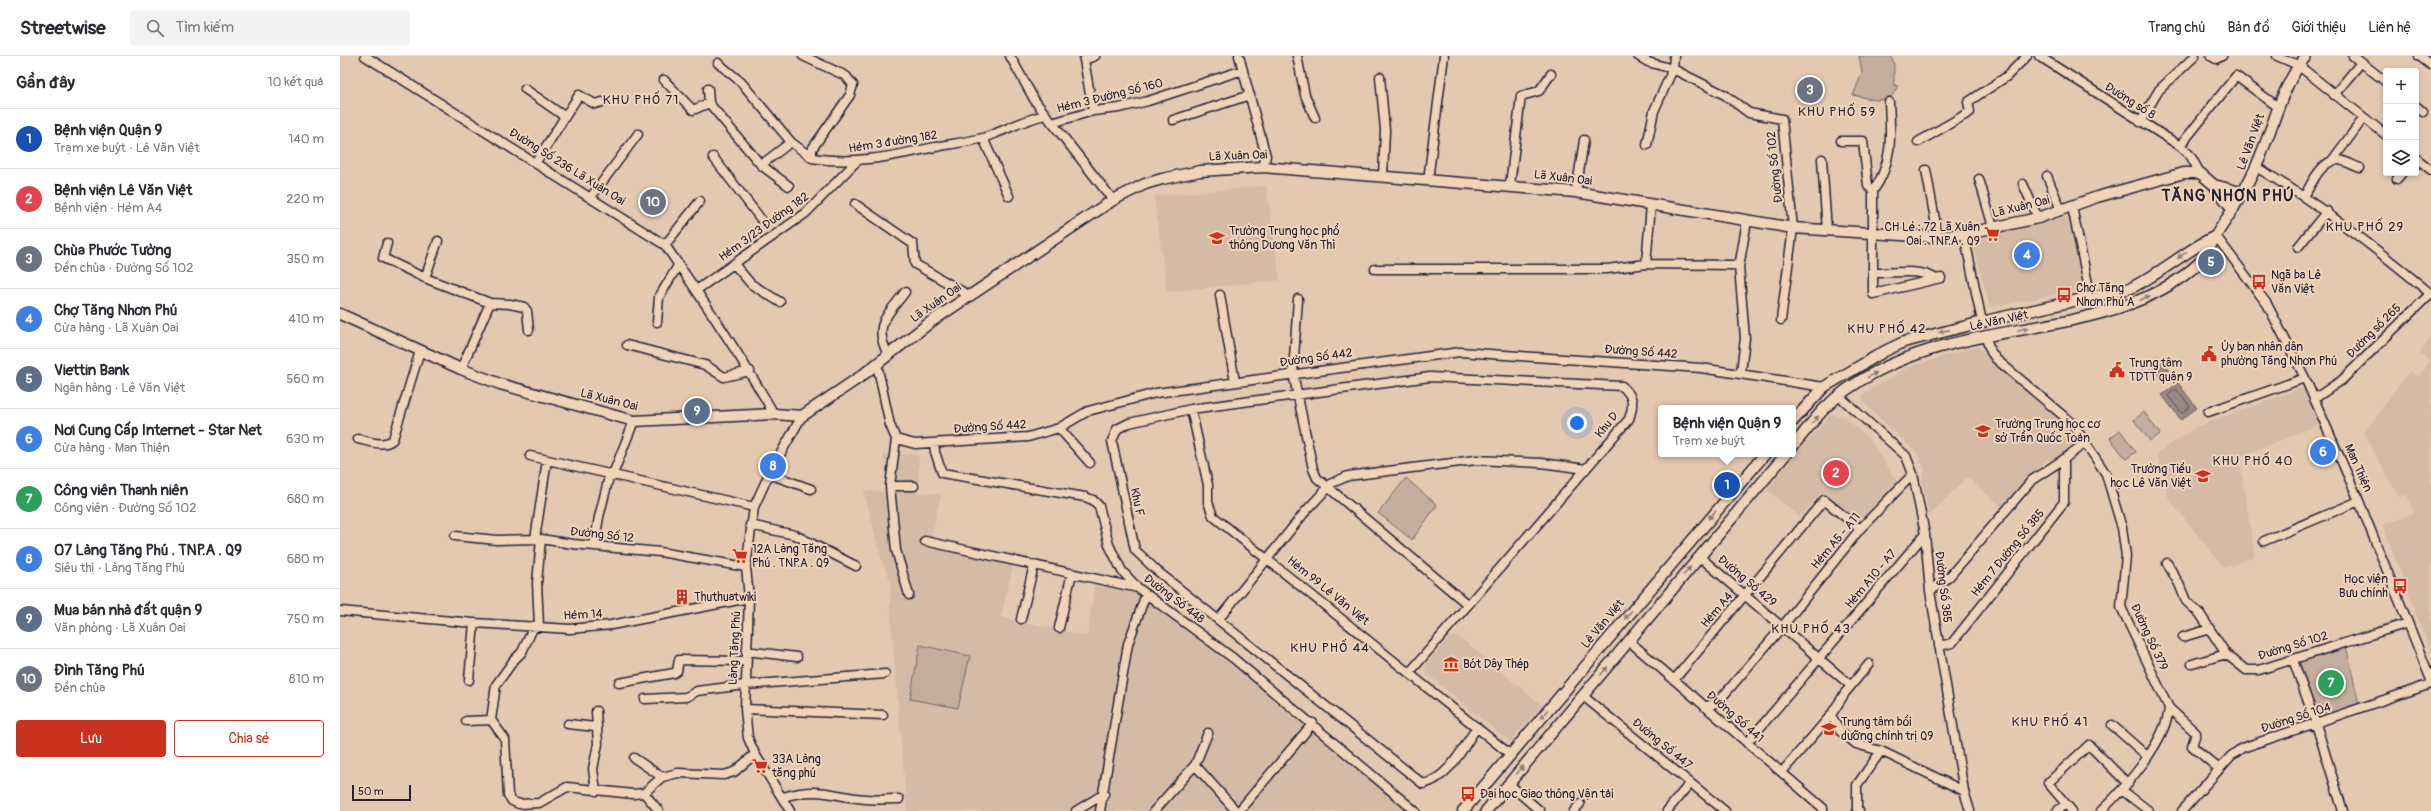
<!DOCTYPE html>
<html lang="vi">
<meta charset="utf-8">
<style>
:root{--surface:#fff;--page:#f2f2f3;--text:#2b2b33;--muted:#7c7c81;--line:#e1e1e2;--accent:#c8321e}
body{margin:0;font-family:Pangolin,sans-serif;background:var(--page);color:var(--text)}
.controls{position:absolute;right:12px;top:12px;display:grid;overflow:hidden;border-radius:4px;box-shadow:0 2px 6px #0003}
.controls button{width:36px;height:36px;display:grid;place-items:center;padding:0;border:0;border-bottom:1px solid var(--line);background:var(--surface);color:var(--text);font:20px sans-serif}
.scale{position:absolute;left:12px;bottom:10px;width:59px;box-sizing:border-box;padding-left:4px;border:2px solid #22223b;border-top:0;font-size:11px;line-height:14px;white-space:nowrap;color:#22223b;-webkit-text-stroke:3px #f1d3b7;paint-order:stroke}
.you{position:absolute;left:1237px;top:367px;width:14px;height:14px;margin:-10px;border:3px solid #fff;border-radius:50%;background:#1a73e8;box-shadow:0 0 0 6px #1a73e833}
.badge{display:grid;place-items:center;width:26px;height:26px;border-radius:50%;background:var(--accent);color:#fff;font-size:13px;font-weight:700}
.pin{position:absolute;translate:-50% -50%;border:2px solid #fff;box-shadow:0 1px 4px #0006}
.popup{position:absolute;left:1318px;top:349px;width:138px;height:52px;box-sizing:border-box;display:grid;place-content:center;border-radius:4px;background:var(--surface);filter:drop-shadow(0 1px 3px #0005);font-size:13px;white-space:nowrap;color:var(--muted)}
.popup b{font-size:15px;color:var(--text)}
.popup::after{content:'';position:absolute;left:50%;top:100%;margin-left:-8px;border:8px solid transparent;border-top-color:var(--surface)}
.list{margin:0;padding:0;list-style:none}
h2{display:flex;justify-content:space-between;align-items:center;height:52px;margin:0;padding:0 16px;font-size:17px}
h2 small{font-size:13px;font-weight:400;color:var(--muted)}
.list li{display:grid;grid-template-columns:26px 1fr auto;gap:12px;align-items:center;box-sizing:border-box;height:60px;padding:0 16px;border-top:1px solid var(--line)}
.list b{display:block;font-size:15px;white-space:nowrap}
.list p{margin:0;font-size:13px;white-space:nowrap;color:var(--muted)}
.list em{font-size:13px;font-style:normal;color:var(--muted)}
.actions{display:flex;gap:8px;padding:12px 16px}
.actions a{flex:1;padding:9px 0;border:1px solid var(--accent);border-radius:4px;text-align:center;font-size:14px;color:var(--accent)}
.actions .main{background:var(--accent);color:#fff}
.icon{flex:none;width:22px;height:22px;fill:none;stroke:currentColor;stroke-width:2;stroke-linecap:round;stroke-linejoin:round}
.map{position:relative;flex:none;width:2091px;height:755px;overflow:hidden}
header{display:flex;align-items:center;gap:24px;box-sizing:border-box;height:56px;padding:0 20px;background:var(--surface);border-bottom:1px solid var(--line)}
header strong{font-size:19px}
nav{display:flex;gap:22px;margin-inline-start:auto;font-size:14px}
.search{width:280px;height:36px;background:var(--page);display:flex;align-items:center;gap:10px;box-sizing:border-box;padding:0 14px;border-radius:4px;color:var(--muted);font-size:15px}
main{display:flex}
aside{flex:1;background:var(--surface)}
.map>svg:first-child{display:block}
.built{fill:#d5baa6}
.green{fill:#c4ad9c;stroke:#73686c}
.water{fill:#9a8983;stroke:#6a6066}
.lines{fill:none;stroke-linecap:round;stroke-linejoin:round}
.shore{stroke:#524b58;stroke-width:1}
.minor-casing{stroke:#22223b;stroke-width:11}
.major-casing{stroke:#22223b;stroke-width:13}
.minor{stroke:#f1d3b7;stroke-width:8}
.major{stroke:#f1d3b7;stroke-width:10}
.oneway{fill:#8a7a79}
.labels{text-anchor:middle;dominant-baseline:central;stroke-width:4;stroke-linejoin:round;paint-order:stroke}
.street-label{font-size:12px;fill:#22223b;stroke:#f1d3b7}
.poi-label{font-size:12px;fill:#22223b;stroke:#f1d3b7;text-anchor:start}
.neighbourhood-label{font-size:13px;letter-spacing:1px;fill:#22223b;stroke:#f1d3b7}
.district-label{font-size:16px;font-weight:bold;letter-spacing:1px;fill:#22223b;stroke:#f1d3b7}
</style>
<header>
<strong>Streetwise</strong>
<div class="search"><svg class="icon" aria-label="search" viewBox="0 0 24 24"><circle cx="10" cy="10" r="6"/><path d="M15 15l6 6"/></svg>Tìm kiếm</div>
<nav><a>Trang chủ</a><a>Bản đồ</a><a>Giới thiệu</a><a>Liên hệ</a></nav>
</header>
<main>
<aside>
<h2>Gần đây<small>10 kết quả</small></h2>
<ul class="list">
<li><span class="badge" style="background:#1a4fb4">1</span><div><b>Bệnh viện Quận 9</b><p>Trạm xe buýt · Lê Văn Việt</p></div><em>140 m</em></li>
<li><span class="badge" style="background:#e0444e">2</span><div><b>Bệnh viện Lê Văn Việt</b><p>Bệnh viện · Hẻm A4</p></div><em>220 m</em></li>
<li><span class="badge" style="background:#6b7280">3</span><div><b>Chùa Phước Tường</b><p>Đền chùa · Đường Số 102</p></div><em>350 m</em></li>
<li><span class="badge" style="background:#3f7fe0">4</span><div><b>Chợ Tăng Nhơn Phú</b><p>Cửa hàng · Lã Xuân Oai</p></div><em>410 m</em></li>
<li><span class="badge" style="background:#5c6f8a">5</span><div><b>Viettin Bank</b><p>Ngân hàng · Lê Văn Việt</p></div><em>560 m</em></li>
<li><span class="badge" style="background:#3f7fe0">6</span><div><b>Nơi Cung Cấp Internet - Star Net</b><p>Cửa hàng · Man Thiện</p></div><em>630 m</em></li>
<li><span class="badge" style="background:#2e9e5b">7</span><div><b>Công viên Thanh niên</b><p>Công viên · Đường Số 102</p></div><em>680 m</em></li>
<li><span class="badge" style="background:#3f7fe0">8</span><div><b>07 Làng Tăng Phú . TNP.A . Q9</b><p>Siêu thị · Làng Tăng Phú</p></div><em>680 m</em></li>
<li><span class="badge" style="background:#5c6f8a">9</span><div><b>Mua bán nhà đất quận 9</b><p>Văn phòng · Lã Xuân Oai</p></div><em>750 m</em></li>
<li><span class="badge" style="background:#6b7280">10</span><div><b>Đình Tăng Phú</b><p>Đền chùa</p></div><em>810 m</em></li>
</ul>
<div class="actions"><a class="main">Lưu</a><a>Chia sẻ</a></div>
</aside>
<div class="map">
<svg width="2091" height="755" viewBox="0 0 2091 755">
<rect width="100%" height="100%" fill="#e5c8b0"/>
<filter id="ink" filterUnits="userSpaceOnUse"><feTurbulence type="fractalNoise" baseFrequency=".025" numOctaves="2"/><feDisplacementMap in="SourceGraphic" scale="8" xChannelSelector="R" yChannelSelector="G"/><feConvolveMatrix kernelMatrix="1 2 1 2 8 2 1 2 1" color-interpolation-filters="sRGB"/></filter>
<g filter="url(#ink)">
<path class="built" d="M926,130L940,224L827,236L814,140Z
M1729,160L1744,233L1650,251L1632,185Z
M2091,281V598L2043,469L2074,457L2067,439L2059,441L2024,377L2069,315L2079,321L2089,305L2080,296Z
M1637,290L1728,369L1739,385L1715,407L1707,403L1663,452L1627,421L1589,460L1582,423L1585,413L1576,396L1531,354L1522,344L1523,338L1567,312Z
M1967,330L1984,367L1899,401L1915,501L1884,512L1829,443L1817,397L1856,371Z
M1491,358L1505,361L1530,384L1558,427L1518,469L1481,437L1460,461L1426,433Z
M543,398L579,399L578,437L601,438L590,487L676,497L661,561L747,580L755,527H780L794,535L965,665L1068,755H567L550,551L551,526L541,502L524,435L551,436Z
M1118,580L1202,649L1170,686L1087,618L1084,610L1110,581Z
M453,697V709L435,711L433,699Z"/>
<path class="green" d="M1519,0H1551L1554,8V29L1558,30L1550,43L1535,44L1513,39L1522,17Z
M1804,356L1820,378L1810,385L1794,364Z
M1780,374L1796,396L1786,403L1770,382Z
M1066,422L1097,449L1072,484L1038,457Z
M580,589L630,600L618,652L570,643Z
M2005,592L2007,594L2019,649L1983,662L1978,659L1960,608L1962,605Z"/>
<path class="water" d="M1818,300L1830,317L1821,323L1810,306Z
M1838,327L1857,352L1841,364L1822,339Z"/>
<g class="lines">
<path class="shore" d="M1836,333L1850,350L1842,357L1828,340Z"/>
<defs>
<path id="minor" d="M25,0L325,189C364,245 400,298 434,358
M463,0L506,20L513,29L510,39L472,93V102C514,109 553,100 595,91C611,88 627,86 643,82C664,75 683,64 705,59
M670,0L695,45L773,144
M899,0L926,100L923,111
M957,0L965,39L975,62
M1298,0L1308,6L1333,13L1314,55L1307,89
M1334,0L1333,13L1385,39L1409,57L1442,63L1453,172L1441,264
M1699,0L1840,90L1850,99L1860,117
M1871,0L1876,3L1882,0
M1937,0L1958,9L2046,79
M2013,0L2046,26
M2079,0L2091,9
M378,7L401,26L451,86L472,102
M1040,21L1045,74L1043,120
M324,24L353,54L369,47
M185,33L224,60
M368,33L369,47L421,109L451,86
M1994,39L2019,9
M2076,50L2083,56
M753,55L744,4L755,0
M833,64L910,39
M1800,66L1819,34L1855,0
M712,67L753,55L779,52L808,45L903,14
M643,82L669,140
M1501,85H1523L1528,130L1533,135V238L1601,222
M1578,86L1630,56L1628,46L1666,21L1687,0
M1840,90L1896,20L1938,51
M373,101L420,162
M2076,102L2091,114
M1482,103L1487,175
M196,106L239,39L255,48L262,46
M1991,106L2020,67L2025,63
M421,109L449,130
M1916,111C1979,148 2035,191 2091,238
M1586,114L1598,180
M1707,120L1721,154
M1639,123L1653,171
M2057,123L2062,117
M1088,124L1104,0
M1683,128L1698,162
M1170,129L1181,40L1199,35L1211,18
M1533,135C1553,108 1551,78 1549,46
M1236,136L1244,84
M1965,139C1971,128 1983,102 1999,104C2006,105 2014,110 2020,112
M251,141L298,78
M515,148L573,188L575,208L630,240
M1732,151L1751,242
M1624,178L1642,266
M1876,180L1927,248L1965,322L2019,445L2091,624
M98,185L85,222L150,247L121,313
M47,187L43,202L85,222
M325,189L360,145
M1958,191L1987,155
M394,208L411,228L440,246
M1306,208L1311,149
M1035,213H1267L1306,208L1394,209L1399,211
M1534,217C1553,217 1580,212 1596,223
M358,233L466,157L516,106
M880,239L895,326
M958,243L953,317L973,413L977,422L1127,548
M150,247L170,248L184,251L187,255L189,274
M317,266L319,241L339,208
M1645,280L1651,296L1656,303L1733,368L1766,418L1782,472L1786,500L1781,551L1829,652C1826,686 1785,732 1761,755
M287,289L365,309L384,321L410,315
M548,298C532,269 548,259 565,236
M537,308L550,369L556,383L575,388L688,381L719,372L748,355L816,337L1120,296L1361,312L1484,331
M1401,316L1405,282L1399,211L1407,165
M1499,340L1566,400L1573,418L1585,478L1590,535L1624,735L1630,755
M1974,343L2002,324L2091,237
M851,353L868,429V446L873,460L1171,699
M1868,356L1965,322
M719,372L750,407
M18,383C28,385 45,392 53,383L80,295
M556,383L550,430H574
M594,387L595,396L602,417L745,441L753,444L759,450L769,489L782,515L798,532L893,602L1075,755
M190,400L414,451
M273,418L294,365
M429,418L471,433
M550,430L556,494L569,539
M410,469L455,479L516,510
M115,480L157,484L201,483L233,488L320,496L406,511
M195,483L207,404
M585,485L798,532
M1924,485L2019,445
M254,490L259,461L270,417
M1360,501L1510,629
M1827,507L1839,528L1846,545L1860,558L1886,598L1906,614H1919L2068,567
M1590,535L1609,521L1692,424L1724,403L1745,387
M0,555L134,567
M681,563L694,509
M878,564L965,456L992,427L1008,420L1136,404L1201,407L1246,413
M199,570L197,527L201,483
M719,572L732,517
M1843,581L1870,573
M1289,585L1483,752V755
M1599,590L1612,587L1724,446V403
M406,595L457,601
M1953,604L1976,668L2003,755
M1529,608L1505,637L1491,659L1500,675L1516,688L1541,695L1624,735
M1852,608L1886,598
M1070,616L1289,363C1294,348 1294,341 1282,330L1090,321L851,353L789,367L777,373L772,385L795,494L816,514L1083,728C1109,722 1123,692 1137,671
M129,624L134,567L230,573L271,569L409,542
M1334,624L1484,444L1520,473
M279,627L334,617L337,615L339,604L406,605
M1243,640L1385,755
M305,643L346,641L357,635L405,629L545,618
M1365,651L1378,646L1442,571L1520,473L1573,418
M1829,652L1856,677L1852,690L1879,713
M405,653L543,659
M151,664L156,629L174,604L182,596L194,570
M126,665L151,664L165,683L168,739L172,745L179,748L199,747L227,731L293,738L304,737L322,721L338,717L384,719L394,716L415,698
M228,668L256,671
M1772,669L1807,700
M1407,687L1585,478
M294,702L322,721
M855,709L896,755
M1442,716L1491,659
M1169,728L1200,755
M256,735L253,713L258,688L256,655
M1783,735L1809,755
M304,737L319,755
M443,741C479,730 491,740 525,743C536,744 548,743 559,743
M1726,748L1708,727L1749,689L1788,728
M450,755L415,698L408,682L405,653L409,542L406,511L414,451L429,418L462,360
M736,755L764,738
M760,755L788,588L806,538
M814,755L855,709L868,677
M899,755L973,667
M1234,755L1240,748
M1327,755L1350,727
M1519,755L1517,754V729L1541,695
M1717,755L1726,748L1732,755
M1842,755L1891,700L1902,692L2091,628"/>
<path id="major" d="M1874,129L1904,137
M0,258L121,313L160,328L294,365L434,358L462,360L520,321L592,265L773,144L805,128L822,123L860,115L923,111L1236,136L1453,172L1593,181L1624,178L1698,162L1757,141L1844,117H1860L1874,129L1893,154
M1453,365L1484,331L1545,295L1564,286L1650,264L1791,232C1822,217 1846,194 1876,180
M1453,390C1463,378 1473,365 1484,353C1512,324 1556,304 1593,293C1679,266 1792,271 1860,206C1868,198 1872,185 1878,176C1896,149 1913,122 1924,91C1937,58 1943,29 1966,0
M1123,755L1425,398
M1146,755L1446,398"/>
</defs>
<use href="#minor" class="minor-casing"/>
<use href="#major" class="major-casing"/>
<use href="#minor" class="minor"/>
<use href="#major" class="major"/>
</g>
<defs><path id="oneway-solid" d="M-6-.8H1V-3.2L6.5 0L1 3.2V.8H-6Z"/></defs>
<g class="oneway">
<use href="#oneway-solid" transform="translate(1842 199) rotate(142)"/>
<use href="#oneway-solid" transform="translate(1805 242) rotate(-25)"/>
<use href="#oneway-solid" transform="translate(1683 273) rotate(-12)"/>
<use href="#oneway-solid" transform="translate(1604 275) rotate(167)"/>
<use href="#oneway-solid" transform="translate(1532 319) rotate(-29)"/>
<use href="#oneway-solid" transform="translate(1475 364) rotate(-50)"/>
<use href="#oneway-solid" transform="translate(1372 459) rotate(131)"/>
<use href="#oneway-solid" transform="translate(1347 515) rotate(-50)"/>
<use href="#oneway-solid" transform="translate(1288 559) rotate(130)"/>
<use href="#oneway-solid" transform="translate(1264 615) rotate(-50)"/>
<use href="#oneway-solid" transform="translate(1204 658) rotate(130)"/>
<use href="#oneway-solid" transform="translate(1180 714) rotate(-50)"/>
</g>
</g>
<defs>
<symbol id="supermarket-bare" viewBox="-9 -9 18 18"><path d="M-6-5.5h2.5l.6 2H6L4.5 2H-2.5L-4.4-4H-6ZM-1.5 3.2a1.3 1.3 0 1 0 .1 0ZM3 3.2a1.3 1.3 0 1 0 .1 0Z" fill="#c8321e" stroke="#f1d3b7" stroke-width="2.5" paint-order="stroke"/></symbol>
<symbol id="school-bare" viewBox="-9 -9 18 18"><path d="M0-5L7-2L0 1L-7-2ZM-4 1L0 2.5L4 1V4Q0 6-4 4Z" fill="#c8321e" stroke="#f1d3b7" stroke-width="2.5" paint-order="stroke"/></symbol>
<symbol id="bus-bare" viewBox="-9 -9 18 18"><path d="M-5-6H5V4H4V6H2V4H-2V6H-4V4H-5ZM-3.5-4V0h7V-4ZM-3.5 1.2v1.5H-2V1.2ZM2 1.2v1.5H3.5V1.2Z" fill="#c8321e" stroke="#f1d3b7" stroke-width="2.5" paint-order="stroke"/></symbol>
<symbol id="civic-bare" viewBox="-9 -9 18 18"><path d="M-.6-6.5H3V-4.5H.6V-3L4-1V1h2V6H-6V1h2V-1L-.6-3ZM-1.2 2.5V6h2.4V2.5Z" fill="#c8321e" stroke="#f1d3b7" stroke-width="2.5" paint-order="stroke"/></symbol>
<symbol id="building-bare" viewBox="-9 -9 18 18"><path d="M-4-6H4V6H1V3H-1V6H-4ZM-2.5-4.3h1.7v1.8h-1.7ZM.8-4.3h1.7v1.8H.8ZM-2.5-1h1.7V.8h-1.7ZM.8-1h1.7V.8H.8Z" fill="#c8321e" stroke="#f1d3b7" stroke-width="2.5" paint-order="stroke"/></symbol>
<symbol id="museum-bare" viewBox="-9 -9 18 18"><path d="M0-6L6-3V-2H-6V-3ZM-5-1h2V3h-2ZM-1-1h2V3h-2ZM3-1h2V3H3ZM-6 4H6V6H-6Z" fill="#c8321e" stroke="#f1d3b7" stroke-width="2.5" paint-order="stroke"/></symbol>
</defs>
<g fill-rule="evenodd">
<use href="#supermarket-bare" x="1641" y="167" width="22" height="22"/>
<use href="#school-bare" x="866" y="171" width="22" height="22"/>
<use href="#bus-bare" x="1908" y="215" width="22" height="22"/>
<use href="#bus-bare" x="1713" y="228" width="22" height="22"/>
<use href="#civic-bare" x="1858" y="287" width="22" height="22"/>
<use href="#civic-bare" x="1766" y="303" width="22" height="22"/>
<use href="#school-bare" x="1632" y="364" width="22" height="22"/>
<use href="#school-bare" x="1852" y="409" width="22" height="22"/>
<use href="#supermarket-bare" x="389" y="489" width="22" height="22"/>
<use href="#bus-bare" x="2049" y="519" width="22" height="22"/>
<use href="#building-bare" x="331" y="530" width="22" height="22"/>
<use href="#museum-bare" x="1100" y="597" width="22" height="22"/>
<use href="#school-bare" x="1478" y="662" width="22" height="22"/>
<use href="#supermarket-bare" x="409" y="699" width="22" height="22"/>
<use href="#bus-bare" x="1117" y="727" width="22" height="22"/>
</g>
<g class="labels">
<g class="street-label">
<text transform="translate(770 40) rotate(-14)">Hẻm 3 Đường Số 160</text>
<text transform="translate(1790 45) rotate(32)">Đường số 8</text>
<text transform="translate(553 86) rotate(-9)">Hẻm 3 đường 182</text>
<text transform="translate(1911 86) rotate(-70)">Lê Văn Việt</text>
<text transform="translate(898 100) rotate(-2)">Lã Xuân Oai</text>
<text transform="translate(227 111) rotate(32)">Đường Số 236 Lã Xuân Oai</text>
<text transform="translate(1435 111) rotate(-96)">Đường Số 102</text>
<text transform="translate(1223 122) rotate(7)">Lã Xuân Oai</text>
<text transform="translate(1681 151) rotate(-14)">Lã Xuân Oai</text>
<text transform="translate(424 171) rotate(-36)">Hẻm 3/23 Đường 182</text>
<text transform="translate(596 247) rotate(-35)">Lã Xuân Oai</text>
<text transform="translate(1659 265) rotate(-12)">Lê Văn Việt</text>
<text transform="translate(2034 275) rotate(-45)">Đường số 265</text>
<text transform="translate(1301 296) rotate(4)">Đường Số 442</text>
<text transform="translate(976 302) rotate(-8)">Đường Số 442</text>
<text transform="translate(269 344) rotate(14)">Lã Xuân Oai</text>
<text transform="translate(1267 369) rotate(-51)">Khu D</text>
<text transform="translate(650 371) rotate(-4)">Đường Số 442</text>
<text transform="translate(2018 412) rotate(66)">Man Thiện</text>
<text transform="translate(797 446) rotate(78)">Khu F</text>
<text transform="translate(262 479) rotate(6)">Đường Số 12</text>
<text transform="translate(1496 485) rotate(-50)">Hẻm A5 - A11</text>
<text transform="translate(1668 497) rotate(-51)">Hẻm 7 Đường Số 385</text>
<text transform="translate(1531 523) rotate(-50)">Hẻm A10 - A7</text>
<text transform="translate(1407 525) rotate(40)">Đường Số 429</text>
<text transform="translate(1603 531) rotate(83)">Đường Số 385</text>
<text transform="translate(988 535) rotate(39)">Hẻm 99 Lê Văn Việt</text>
<text transform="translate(834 543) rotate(37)">Đường Số 448</text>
<text transform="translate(1377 554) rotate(-50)">Hẻm A4</text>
<text transform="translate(243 559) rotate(-3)">Hẻm 14</text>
<text transform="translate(1263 568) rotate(-50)">Lê Văn Việt</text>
<text transform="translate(1809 581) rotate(65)">Đường Số 379</text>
<text transform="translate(1953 590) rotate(-17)">Đường Số 102</text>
<text transform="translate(395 592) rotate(-87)">Làng Tăng Phú</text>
<text transform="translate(1395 661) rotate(41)">Đường Số 441</text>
<text transform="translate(1956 662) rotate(-18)">Đường Số 104</text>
<text transform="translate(1322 688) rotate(39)">Đường Số 447</text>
</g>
<g class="poi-label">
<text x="1640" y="171" text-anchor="end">CH Lẻ : 72 Lã Xuân<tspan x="1640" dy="14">Oai . TNP.A . Q9</tspan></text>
<text x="889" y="175">Trường Trung học phổ<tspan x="889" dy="14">thông Dương Văn Thì</tspan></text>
<text x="1931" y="219">Ngã ba Lê<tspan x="1931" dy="14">Văn Việt</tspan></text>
<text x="1736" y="232">Chợ Tăng<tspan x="1736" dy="14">Nhơn Phú A</tspan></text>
<text x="1881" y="291">Ủy ban nhân dân<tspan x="1881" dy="14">phường Tăng Nhơn Phú</tspan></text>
<text x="1789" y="307">Trung tâm<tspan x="1789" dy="14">TDTT quận 9</tspan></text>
<text x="1655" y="368">Trường Trung học cơ<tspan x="1655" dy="14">sở Trần Quốc Toản</tspan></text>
<text x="1851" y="413" text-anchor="end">Trường Tiểu<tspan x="1851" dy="14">học Lê Văn Việt</tspan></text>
<text x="412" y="493">12A Làng Tăng<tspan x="412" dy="14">Phú . TNP.A . Q9</tspan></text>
<text x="2048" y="523" text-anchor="end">Học viện<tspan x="2048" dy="14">Bưu chính</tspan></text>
<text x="354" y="541">Thuthuatwiki</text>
<text x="1123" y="608">Bót Dây Thép</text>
<text x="1501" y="666">Trung tâm bồi<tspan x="1501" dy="14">dưỡng chính trị Q9</tspan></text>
<text x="432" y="703">33A Làng<tspan x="432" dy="14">tăng phú</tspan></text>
<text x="1140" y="738">Đại học Giao thông Vận tải</text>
</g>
<g class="neighbourhood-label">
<text x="301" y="44">KHU PHỐ 71</text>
<text x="1497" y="56">KHU PHỐ 59</text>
<text x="2025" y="171">KHU PHỐ 29</text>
<text x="1547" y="273">KHU PHỐ 42</text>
<text x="1913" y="405">KHU PHỐ 40</text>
<text x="1471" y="573">KHU PHỐ 43</text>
<text x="990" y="592">KHU PHỐ 44</text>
<text x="1710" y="666">KHU PHỐ 41</text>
</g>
<g class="district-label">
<text x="1888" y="140">TĂNG NHƠN PHÚ</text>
</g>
</g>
</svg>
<div class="controls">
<button>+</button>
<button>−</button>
<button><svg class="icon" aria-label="layers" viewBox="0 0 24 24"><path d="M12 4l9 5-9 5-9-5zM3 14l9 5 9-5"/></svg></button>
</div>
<div class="scale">50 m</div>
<div class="you"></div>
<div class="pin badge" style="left:1387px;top:429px;background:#1a4fb4">1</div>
<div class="popup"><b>Bệnh viện Quận 9</b>Trạm xe buýt</div>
<div class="pin badge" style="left:1496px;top:417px;background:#e0444e">2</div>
<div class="pin badge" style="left:1470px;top:34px;background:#6b7280">3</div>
<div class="pin badge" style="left:1687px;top:199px;background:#3f7fe0">4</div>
<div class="pin badge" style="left:1871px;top:206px;background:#5c6f8a">5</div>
<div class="pin badge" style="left:1983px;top:396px;background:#3f7fe0">6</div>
<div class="pin badge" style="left:1991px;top:627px;background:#2e9e5b">7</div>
<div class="pin badge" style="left:433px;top:410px;background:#3f7fe0">8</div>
<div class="pin badge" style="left:357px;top:355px;background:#5c6f8a">9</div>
<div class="pin badge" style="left:313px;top:146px;background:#6b7280">10</div>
</div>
</main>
